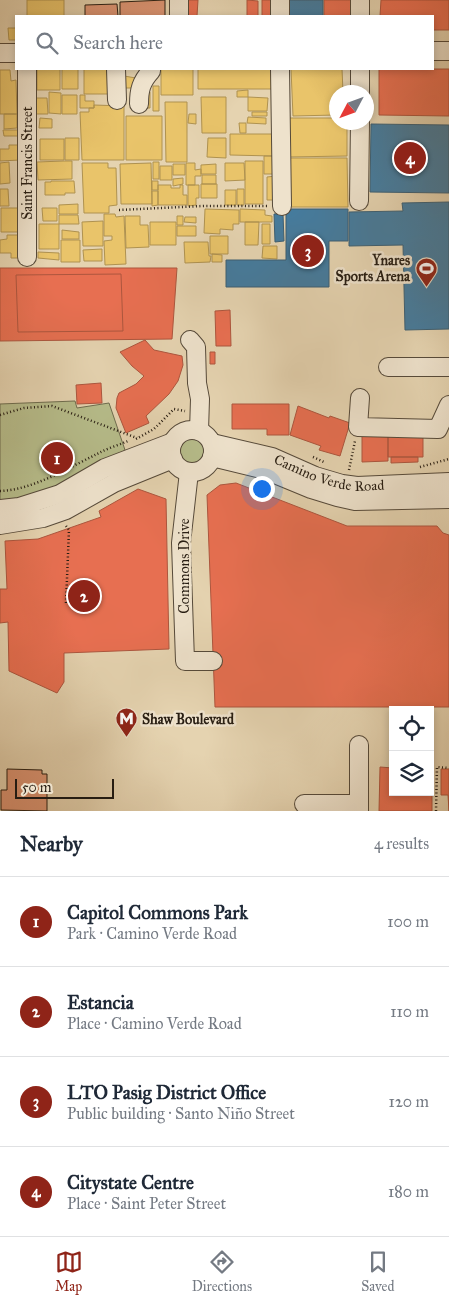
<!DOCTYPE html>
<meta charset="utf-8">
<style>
:root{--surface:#fff;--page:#f6f6f7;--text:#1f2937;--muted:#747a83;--line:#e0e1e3;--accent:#8f2418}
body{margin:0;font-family:"IM FELL Great Primer",serif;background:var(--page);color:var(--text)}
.controls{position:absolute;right:15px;bottom:15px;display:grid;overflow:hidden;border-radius:0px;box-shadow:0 2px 8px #0003}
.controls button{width:45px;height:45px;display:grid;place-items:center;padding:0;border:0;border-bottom:1px solid var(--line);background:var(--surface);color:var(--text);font:25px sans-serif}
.compass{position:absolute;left:329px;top:85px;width:45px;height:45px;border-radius:50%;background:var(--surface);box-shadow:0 2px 8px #0003;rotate:229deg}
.scale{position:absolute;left:15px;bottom:12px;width:99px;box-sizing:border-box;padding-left:5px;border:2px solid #271d12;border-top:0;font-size:14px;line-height:18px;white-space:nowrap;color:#271d12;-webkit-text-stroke:4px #eee2cc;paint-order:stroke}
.you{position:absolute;left:261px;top:488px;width:18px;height:18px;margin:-12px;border:4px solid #fff;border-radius:50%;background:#1a73e8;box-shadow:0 0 0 8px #1a73e833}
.badge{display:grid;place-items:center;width:32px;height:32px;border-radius:50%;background:var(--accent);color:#fff;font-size:16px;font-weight:700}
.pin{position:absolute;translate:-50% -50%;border:2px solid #fff;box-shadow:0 1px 5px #0006}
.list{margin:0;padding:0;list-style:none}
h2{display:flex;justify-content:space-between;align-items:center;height:65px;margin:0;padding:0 20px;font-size:21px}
h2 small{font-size:16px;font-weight:400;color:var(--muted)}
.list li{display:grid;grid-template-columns:32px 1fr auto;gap:15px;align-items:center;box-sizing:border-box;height:90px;padding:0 20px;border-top:1px solid var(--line)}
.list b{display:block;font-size:19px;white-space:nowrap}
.list p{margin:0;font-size:16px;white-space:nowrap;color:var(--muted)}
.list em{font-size:16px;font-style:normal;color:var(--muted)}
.icon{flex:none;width:28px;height:28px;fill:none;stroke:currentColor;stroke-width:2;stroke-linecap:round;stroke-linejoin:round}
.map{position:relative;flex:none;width:449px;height:811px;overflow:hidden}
.search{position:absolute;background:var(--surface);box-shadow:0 2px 8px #0003;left:15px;right:15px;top:15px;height:55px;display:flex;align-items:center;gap:12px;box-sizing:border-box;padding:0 18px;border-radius:0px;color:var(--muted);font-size:19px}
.sheet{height:425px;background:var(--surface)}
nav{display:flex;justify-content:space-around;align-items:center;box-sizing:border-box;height:70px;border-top:1px solid var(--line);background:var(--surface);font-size:14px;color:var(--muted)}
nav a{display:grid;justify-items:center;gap:2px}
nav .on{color:var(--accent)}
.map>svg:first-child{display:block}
.green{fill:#b6bc8a;stroke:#6e6c4e}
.homes{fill:#e9c46a;stroke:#af9250}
.shops{fill:#e76f51;stroke:#ad563e}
.public{fill:#457b9d;stroke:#3c5f73}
.building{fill:#de9675;stroke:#271d12}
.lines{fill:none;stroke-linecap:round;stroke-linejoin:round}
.minor-casing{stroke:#564a3a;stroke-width:20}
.path{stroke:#271d12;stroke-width:2.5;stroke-dasharray:1 2.5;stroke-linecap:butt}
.minor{stroke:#eee2cc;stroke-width:18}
.labels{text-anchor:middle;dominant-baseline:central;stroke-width:5;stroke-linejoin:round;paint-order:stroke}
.street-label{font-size:14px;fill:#271d12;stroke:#eee2cc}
.poi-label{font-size:14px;font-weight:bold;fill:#271d12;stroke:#eee2cc;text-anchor:end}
</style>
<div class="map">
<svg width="449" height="811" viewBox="0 0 449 811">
<rect width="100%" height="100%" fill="#e5d3b0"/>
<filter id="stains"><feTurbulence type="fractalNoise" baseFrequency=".004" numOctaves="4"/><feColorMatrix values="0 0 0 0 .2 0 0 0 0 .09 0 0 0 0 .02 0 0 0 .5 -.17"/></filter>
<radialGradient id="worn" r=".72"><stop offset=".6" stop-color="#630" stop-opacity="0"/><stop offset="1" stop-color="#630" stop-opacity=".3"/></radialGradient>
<path class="green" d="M75,401L77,408L109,403L125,450C93,473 40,502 0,502V404Z
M178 449a14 14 0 1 1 28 0a14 14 0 1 1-28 0Z"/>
<path class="homes" d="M27,0H64V16H27Z
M8,28H16V40H9Z
M37,69H60V90H37Z
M62,69H78V89H62Z
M84,69H109V94H84Z
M161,69H193V95H161Z
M198,69H278V89H198Z
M291,69H342L343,92H336V115L293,116Z
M0,70H10L11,81L16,80L17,114H0Z
M124,76L136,78V88H124Z
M153,86H159V111H153Z
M248,90V97H237V91Z
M49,92L61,93V114L49,113Z
M145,92H150V108H145Z
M62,95H77V114H62Z
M80,95H85V101H94V108H80Z
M201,97H226V133H202Z
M248,97L268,98L267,111H248Z
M34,98H47L48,114H34Z
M165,102H187V162H166Z
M94,105L124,106V160H82L80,112H89V108H94Z
M252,112H267V116H252Z
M4,114H17V128L4,129Z
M189,114H196V124L188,123Z
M126,116H162V160H126Z
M248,117L266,118V124L247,123Z
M40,118L52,119V128H39Z
M285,118H336V122H347V156L286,157Z
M239,123H246V133H240Z
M3,130H19V136H4Z
M230,134H273V156L230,155Z
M65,138H79V160H65Z
M208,138H226V158L207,157Z
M40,139H64V160H40Z
M9,145H20V160L0,161V149H9Z
M264,156H275V174H264Z
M284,158H347L348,207H285Z
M64,161H72V179L38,180L37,162Z
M245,161H263V204H245Z
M9,162L10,183L0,184V163Z
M153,162H159V179H153Z
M82,163H108V168H116L117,205L109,206V213H84Z
M151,163L152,204H121L120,164Z
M186,163H195V170L201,169V176H195V185H186Z
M225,163H244L245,180L225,181Z
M173,164H185V175H173Z
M216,164V174H201V165Z
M160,166H172V180H160Z
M202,175H216V184H202Z
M276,176L277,200H267V177Z
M183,178V184L173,186V179Z
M51,181H74L75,193H65V195H45V182H51Z
M152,181H158V190H152Z
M201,184H217V198H201Z
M158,185H171V188H180V185H183V195H187V205H158Z
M188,185H199V198H196V205L188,206Z
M0,189H8L9,206H0Z
M237,189H244V205H237Z
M225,190H236V205H225Z
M152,191H158V205L152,206Z
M78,204V214H59V205Z
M1,208H22V232H1Z
M42,208H57V221H43Z
M205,209L239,210V224H233V230L220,229V234L204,233Z
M240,209L265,210V215L272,216V222H240Z
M104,214H115L116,217L124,216L126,264L105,265L104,241L112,240V236H104Z
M59,215H78L79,224H59Z
M125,216H140V225H148L149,247L126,248Z
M177,216H183V225H177Z
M185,217H196V223L184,222Z
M103,221V246H83L82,222Z
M150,222H176V245H150Z
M245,222H259L258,245H245Z
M39,224H59V249H39Z
M262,224H270V244H262Z
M177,226H196V236H177Z
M62,230L79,232V239H62Z
M7,235H22L23,258H11V253H0V240L7,239Z
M210,236H228V254H210Z
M61,240H80V262H61Z
M184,242H208L209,256H211L210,262L185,263Z
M263,246H277V259L262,258Z
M102,249V261H84L83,250Z
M38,252L59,253V260L38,258Z
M212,254L222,255V262H212Z"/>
<path class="shops" d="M187,0H198L197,16H187Z
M247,0L258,1V16H247Z
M262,0H276V16H262Z
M324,0H352L351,16H324Z
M381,0H449V30H433V16H380Z
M379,69H449V116L379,115Z
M0,268H177L172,339L0,341Z
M121,274L123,331L18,332L16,275Z
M230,310L231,346H216L215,311Z
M145,340L154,350L182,356L183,365L178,381L169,394L146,416L149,423L126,433L116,408L117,398L119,393L136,384L144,376L132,366L120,352Z
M210,352H215V364H210Z
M101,383L102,403L77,404L76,385Z
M232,404H289V435H267V429H232Z
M298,406L329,418L330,416L350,423L340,456L319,450L321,446L290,435Z
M362,429H388V461L362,462Z
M388,429H423V457H388Z
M391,457H418V462L391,463Z
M236,483L347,526H437L443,533L449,535V707H215L207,495L220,485Z
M138,489L166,499L169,649L64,653V682L57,693L9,671L8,622L0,623V589H7L5,541L38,539L101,517L99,511Z
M380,767L393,768V792H430V768H432V811H379Z
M441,769H449V811L448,795H441Z"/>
<path class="public" d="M286,0H323V16H286Z
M371,124L449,125V193L370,192Z
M449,202V329L405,330L403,245L349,246V212L403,211L402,203Z
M286,209H348V241H329V287H226V260H286Z
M274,214H283L284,241L275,242Z"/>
<path class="building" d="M165,0V16H120V2Z
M117,4L118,16H85V5Z
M7,769L42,770V774H47V811L1,810V790H7Z"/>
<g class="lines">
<defs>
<g id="minor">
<path d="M280,0V16"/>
<path d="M179,16V0"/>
<path d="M360,16V0"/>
<path d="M433,51H449"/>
<path d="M0,53H16"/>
<path d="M27,69V257"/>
<path d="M116,69L117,100"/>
<path d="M280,69L282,206"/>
<path d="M360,92V69"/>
<path d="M139,104C139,90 141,82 151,71V69"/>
<path d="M359,201L360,122"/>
<path d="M190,340L196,347L197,383L200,399L199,431"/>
<path d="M388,367H449"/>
<path d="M360,398L358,427L438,429L449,405"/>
<circle cx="192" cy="451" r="21"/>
<path id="s1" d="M212,443L272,457L315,476L342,484L357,486L449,482"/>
<path d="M212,457L265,470L311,489L337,497L355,501L449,499"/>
<path d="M189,472L181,543L185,661H213"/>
<path d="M0,509L19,507L60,494L105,468L173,442"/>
<path d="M0,525L43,518L66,510L114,483L173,459"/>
<path d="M304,804H359"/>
<path d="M359,811V745"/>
</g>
</defs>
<use href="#minor" class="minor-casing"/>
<path class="path" d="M119,210L203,206H268
M0,415L24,408L52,406L137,438
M136,439L154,429L174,409L185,411
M313,457L324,462
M420,467L449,459
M349,470L355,441
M0,491C33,490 70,467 99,453C108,448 119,445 128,441
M66,526L69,530L66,603
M436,811L437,767L449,768"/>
<use href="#minor" class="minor"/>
</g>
<defs>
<symbol id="stadium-pin" viewBox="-11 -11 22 30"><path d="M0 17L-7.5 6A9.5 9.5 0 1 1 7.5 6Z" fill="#8f2418" stroke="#eee2cc"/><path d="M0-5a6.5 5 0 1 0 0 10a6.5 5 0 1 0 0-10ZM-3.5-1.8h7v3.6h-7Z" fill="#fff"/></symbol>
<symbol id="metro-pin" viewBox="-11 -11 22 30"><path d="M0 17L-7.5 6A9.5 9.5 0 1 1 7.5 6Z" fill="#8f2418" stroke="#eee2cc"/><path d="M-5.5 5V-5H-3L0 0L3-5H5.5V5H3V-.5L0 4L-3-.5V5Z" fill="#fff"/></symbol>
</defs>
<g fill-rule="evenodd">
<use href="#stadium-pin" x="414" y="256" width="25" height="34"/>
<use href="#metro-pin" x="114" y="706" width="25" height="34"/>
</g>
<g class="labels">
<g class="street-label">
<text transform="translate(27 163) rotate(-90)">Saint Francis Street</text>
<text stroke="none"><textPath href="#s1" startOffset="122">Camino Verde Road</textPath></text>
<text transform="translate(184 566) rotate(-90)">Commons Drive</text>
</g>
<g class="poi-label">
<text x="410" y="260">Ynares<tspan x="410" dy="16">Sports Arena</tspan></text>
<text x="142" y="719" text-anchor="start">Shaw Boulevard</text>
</g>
</g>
<rect width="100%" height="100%" filter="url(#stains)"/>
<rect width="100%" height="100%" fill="url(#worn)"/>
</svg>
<div class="controls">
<button><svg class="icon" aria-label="locate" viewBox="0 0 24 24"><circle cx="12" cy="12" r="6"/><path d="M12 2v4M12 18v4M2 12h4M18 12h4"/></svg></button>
<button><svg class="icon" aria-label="layers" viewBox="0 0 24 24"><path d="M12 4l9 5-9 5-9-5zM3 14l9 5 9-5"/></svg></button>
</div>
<svg class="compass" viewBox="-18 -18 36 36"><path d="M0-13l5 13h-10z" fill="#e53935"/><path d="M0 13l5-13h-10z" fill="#747a83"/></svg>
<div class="scale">50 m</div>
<div class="you"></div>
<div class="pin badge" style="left:57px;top:458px">1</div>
<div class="pin badge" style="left:84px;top:596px">2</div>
<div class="pin badge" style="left:308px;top:251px">3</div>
<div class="pin badge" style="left:410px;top:158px">4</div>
<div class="search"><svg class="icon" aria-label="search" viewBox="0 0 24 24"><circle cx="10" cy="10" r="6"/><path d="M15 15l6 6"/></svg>Search here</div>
</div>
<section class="sheet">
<h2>Nearby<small>4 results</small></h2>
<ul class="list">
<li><span class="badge">1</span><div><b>Capitol Commons Park</b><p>Park · Camino Verde Road</p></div><em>100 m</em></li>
<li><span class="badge">2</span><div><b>Estancia</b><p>Place · Camino Verde Road</p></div><em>110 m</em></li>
<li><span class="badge">3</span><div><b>LTO Pasig District Office</b><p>Public building · Santo Niño Street</p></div><em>120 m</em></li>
<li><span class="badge">4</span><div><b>Citystate Centre</b><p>Place · Saint Peter Street</p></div><em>180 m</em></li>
</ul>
</section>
<nav>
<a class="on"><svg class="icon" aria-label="map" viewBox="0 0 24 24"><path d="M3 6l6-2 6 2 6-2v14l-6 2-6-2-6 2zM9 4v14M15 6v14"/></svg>Map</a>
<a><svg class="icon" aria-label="directions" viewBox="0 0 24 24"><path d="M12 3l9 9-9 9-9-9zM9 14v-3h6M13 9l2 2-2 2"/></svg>Directions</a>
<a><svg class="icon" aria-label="saved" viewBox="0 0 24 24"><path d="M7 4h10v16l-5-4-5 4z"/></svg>Saved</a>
</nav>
